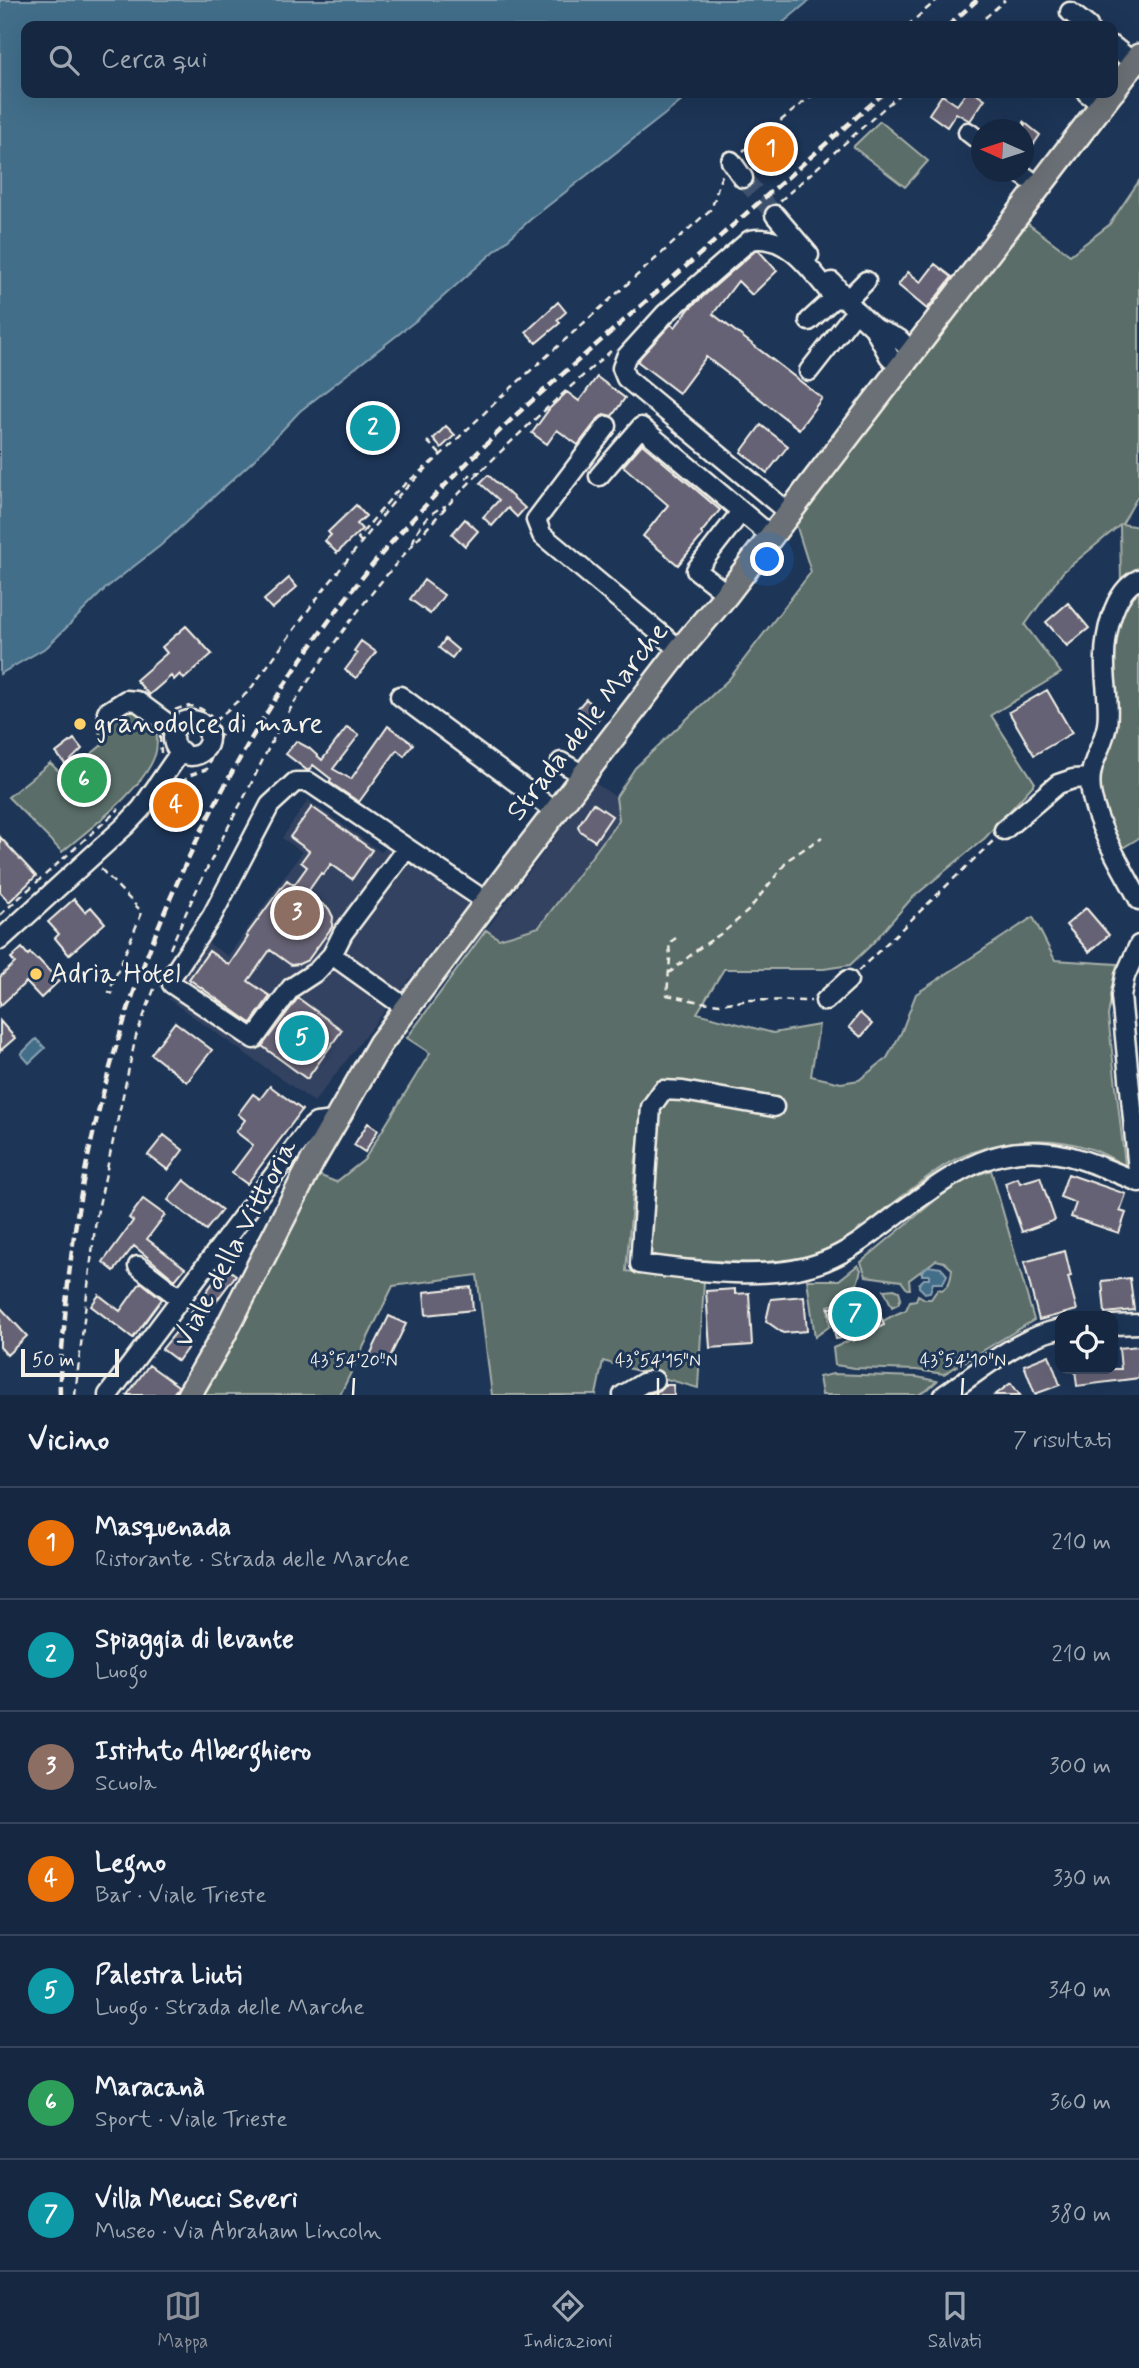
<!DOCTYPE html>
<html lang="it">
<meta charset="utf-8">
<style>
:root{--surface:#162841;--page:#1f3048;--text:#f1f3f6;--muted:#9ea6b1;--line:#35445a;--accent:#8c9099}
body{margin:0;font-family:Mynerve,sans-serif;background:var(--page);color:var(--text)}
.controls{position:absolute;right:21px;bottom:21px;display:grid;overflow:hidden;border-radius:14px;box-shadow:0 7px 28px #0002}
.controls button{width:63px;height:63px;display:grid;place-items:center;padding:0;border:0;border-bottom:2px solid var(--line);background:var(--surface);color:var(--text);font:35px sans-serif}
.compass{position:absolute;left:971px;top:119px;width:63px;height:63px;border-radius:50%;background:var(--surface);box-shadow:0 7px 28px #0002;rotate:273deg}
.scale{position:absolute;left:21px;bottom:18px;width:98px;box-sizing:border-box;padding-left:7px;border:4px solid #f4f1e8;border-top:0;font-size:19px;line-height:24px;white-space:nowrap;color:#f4f1e8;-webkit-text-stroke:5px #1d3557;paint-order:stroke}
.you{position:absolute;left:768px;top:560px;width:24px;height:24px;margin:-18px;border:5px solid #fff;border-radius:50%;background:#1a73e8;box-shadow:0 0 0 10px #1a73e833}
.badge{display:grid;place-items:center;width:46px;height:46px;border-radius:50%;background:var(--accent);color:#fff;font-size:23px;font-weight:700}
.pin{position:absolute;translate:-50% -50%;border:4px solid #fff;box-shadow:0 2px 7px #0006}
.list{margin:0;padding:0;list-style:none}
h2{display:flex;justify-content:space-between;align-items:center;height:91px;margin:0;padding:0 28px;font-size:30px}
h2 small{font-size:23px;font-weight:400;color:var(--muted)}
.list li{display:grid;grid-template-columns:46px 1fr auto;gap:21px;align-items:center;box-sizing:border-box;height:112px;padding:0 28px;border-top:2px solid var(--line)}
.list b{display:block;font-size:26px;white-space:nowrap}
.list p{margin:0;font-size:23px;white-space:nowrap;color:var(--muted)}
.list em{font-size:23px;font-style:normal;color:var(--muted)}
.icon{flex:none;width:38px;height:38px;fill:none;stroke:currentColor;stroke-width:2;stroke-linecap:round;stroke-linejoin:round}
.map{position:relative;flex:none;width:1139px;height:1395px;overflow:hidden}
.search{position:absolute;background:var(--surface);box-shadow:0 7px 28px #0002;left:21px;right:21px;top:21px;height:77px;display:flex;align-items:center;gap:18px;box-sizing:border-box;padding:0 24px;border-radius:14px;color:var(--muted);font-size:26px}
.sheet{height:875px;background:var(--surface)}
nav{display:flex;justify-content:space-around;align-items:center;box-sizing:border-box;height:98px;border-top:2px solid var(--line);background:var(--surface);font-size:19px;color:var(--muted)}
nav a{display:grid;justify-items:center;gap:4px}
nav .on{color:var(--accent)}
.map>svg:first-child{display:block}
.built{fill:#334260}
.green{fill:#5a6d69;stroke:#a7afa8;stroke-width:2}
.water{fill:#436e8a;stroke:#8aa2b0;stroke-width:2}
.building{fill:#666274;stroke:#f4f1e8;stroke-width:2}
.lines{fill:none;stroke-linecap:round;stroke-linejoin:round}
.minor-tunnel{stroke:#3d516d;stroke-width:18;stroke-dasharray:18 9;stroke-linecap:butt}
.minor-casing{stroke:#f4f1e8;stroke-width:23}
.major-casing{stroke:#f4f1e8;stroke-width:28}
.path{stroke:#f4f1e8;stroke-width:2.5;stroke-dasharray:7 5;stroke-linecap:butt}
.minor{stroke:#1d3557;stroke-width:18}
.major{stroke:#6b6f74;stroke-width:23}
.rail{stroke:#f4f1e8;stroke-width:4.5;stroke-dasharray:10 5;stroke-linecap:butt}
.ticks{fill:none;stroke:#f4f1e8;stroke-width:2.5}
.poi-dot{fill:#ffd166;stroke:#1d3557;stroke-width:2.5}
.labels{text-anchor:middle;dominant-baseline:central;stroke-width:6;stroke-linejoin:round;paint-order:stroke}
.street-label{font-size:28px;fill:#f4f1e8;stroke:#1d3557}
.poi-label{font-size:28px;fill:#f4f1e8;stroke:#1d3557;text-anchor:start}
.ticks-label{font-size:18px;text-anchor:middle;fill:#f4f1e8;stroke:#1d3557;stroke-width:6;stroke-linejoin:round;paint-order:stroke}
</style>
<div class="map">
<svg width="1139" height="1395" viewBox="0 0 1139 1395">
<rect width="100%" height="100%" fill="#1d3557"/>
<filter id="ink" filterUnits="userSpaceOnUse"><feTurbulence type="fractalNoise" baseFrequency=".0143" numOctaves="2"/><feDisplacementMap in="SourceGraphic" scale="14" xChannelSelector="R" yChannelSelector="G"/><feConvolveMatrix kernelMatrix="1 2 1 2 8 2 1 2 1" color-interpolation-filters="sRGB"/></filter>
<g filter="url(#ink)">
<path class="built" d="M595,783L616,797L619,820L539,927L499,939L486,930Z
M308,800L381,852L387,847L471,900L314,1102L168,999L192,961L208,943L228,956L302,852L282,838Z"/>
<path class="green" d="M880,121L928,161L905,187L853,147Z
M1139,181V494L1122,524L1139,527V570L1121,585L1120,525L1063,572L1025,625L1061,673L991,715L1035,783L985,838L911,899L871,945L850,965L824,969H724L697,1013L773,1033L819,1025L811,1076L841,1083L859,1080L887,1058L901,1033L916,994L1033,917L1055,960L1117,964L1108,1016L1125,1165C1114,1160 1103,1153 1091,1149C1049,1134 996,1139 956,1159C932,1171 909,1192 887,1208C867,1224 850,1241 826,1251C778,1271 699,1259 647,1256L651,1139L665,1083L658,1082L645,1103L636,1158L626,1271L704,1280L698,1388L603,1361L596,1395H492L477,1275L393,1286L340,1395H200L316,1174L336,1182L364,1160L430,1053L407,1038L486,930L499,939L539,927L619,820L616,797L635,768L729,679L811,572L795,521L1024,221L1070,255L1109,225Z
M1139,583V838L1119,850L1108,824L1094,771L1113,624Z
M134,707L156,723C157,733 158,746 155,755C143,790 90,828 62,852L8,797L50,763L64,776L102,745L98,726L125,708Z
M991,1170L1034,1320L944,1374L916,1370L855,1368L835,1365L833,1348C860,1338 878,1320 906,1310L910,1301L916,1300L918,1295L925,1299H931L938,1289L942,1290C950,1285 951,1279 952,1269L944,1262L936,1260L909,1280L910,1289H907L901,1281L866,1276L861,1262L957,1182Z
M858,1265L861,1270L857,1284L845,1290V1294L837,1300L836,1304L828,1306L830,1326L815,1337L807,1280H839Z
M894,1289L899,1291L901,1298L898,1304L892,1307L884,1290Z
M833,1374L917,1377L937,1381L926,1391L918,1395H822L819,1377Z"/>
<path class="water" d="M0,0H810L779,26H26V93H692L531,219L418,319L300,411L255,459L160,546L106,588L47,647L0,674Z
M36,1039L45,1048L29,1063L21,1054Z
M928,1266L941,1268L947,1275L943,1283H933L930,1292L925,1293L919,1287V1284L924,1279H929V1275H922V1271Z"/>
<path class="building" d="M966,93H976L985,99L970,121L956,113L947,127L929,114L942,95L957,105Z
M1024,122L1040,135L1031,148L1024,142Z
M775,140L782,148L764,163L757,155Z
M755,251H759L777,271L752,295L738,281L713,314L822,398L799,429L706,357L679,393L637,361L671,324L675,327L690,308Z
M935,264L952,277L927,309L898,285L908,272L921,282Z
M558,302L566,312L557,320L560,323L536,343L526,332Z
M597,377L625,398L612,416L604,414L598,419L578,445L557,430L547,444L532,433L550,408L567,392L579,401Z
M761,425L788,446L767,473L741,452Z
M446,426L455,435L441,448L433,439Z
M642,444L720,510L701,533L703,535L678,565L643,536L668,505L623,466Z
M488,475L525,508L517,517L508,508L492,526L483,517L499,500L480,483Z
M356,505L366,516L357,524L362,529L337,553L325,541L331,535L328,532Z
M465,519L478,531L465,546L452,534Z
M289,578L297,587L272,609L264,600Z
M424,580L444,595L430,614L410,599Z
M1068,603L1089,628L1067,646L1046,622Z
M186,626L212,654L184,679L180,674L174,680L171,676L149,695L136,680L167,653L162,647Z
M445,639L458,650L452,658L439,648Z
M361,641L376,652L356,678L345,670L357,654L354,651Z
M1047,690L1072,733L1034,755L1009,712Z
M586,699L603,713L595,723L578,708Z
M388,726L413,744L404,756L397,750L359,802L329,782L331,779L313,765L308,771L286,754L296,741L309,748L322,760L347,727L359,735L333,769L351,779Z
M74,739L82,749L66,765L56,753Z
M185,790L191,796L179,818L168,806Z
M593,803L612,816L595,841L580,831L578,826Z
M312,807L372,850L352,879L331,864L323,875L321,873L307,893L329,909L333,917L332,927L308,960L299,964L291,965L270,950L248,981L270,996L251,1023L189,979L209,951L229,965L248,937L246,936L287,880L294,885L307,867L301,862L309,851L290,837Z
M0,837L36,876L9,902L0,892Z
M74,899L85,912L91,907L105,923L69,955L55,938L59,934L48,922Z
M1086,908L1109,935L1089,952L1066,925Z
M22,948L28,955L30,953L37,960L38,959L59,981L41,998L26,982L0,1006V977L15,963L11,958Z
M298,998L342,1030L307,1079L262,1046Z
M860,1013L872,1024L861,1037L849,1027Z
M0,1021L15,1038L0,1051Z
M175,1022L212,1050L187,1082L151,1054Z
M270,1086L302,1110L247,1184L232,1173L253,1145L236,1132L245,1120L238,1114L253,1094L260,1099Z
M368,1123L378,1130L365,1152L354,1145Z
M164,1135L183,1150L168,1170L148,1155Z
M1068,1174L1126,1194L1120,1211L1126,1213L1119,1233L1071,1217L1076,1203L1060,1197Z
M1040,1177L1055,1220L1022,1232L1005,1183L1018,1178L1020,1183Z
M184,1180L222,1210L206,1230L168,1200Z
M143,1199L165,1215L147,1239L185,1268L175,1280L134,1246L114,1271L103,1262L133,1221L129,1218Z
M1065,1251L1071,1276L1068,1277L1077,1310L1039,1320L1024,1262Z
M225,1267L236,1275L202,1320L191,1312Z
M1130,1278L1134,1310L1105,1313L1102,1281Z
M141,1282L162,1299L133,1338L91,1306L99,1295L120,1311Z
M471,1287L473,1310L426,1315L424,1292Z
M866,1288L873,1307L877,1306L884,1325L853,1341L851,1337L836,1339L829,1308L847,1307L844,1298Z
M735,1289V1294L749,1293L752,1345L710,1348L706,1291Z
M804,1296L807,1331L783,1333L766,1321L771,1299Z
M0,1307L27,1336L7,1355L0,1347Z
M389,1316L406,1324L386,1365L369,1357Z
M176,1332L191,1343L178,1361L162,1349Z
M1139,1346V1378L1077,1386L1075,1369H1121L1119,1348Z
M1049,1355L1060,1385L1035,1394L1024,1365Z
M149,1365L178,1386L177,1389L172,1395H127Z
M1011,1383L1020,1395H995Z
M664,1385H673L674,1395H645L658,1391Z"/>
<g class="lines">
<path class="minor-tunnel" d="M743,178L775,215"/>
<defs>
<path id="minor" d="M1070,12L1088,26
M1113,46L1134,63
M1087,93L1102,104
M968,132L982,143
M731,161L743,178
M1019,172L1039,187
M775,215L809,255
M832,282L856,311L874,328L889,356L900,368
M848,299L866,281
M809,321L834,298L844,299
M874,328L899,339L912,352
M809,371L856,311
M607,426L536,520L542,535L680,650
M599,476L641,427L771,536
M789,513L626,378L622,368L626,357L665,314L750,240C788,232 813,273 834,298
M1139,579C1112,592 1104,638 1105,665C1105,684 1110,706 1107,725C1102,752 1085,766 1092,797C1100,833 1122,867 1139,900
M727,594L696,570L741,512
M400,696L556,812
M107,712L126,700L137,701L175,729
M173 738a18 18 0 1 1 36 0a18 18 0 1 1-36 0Z
M561,762L585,776
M1004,830L1058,784L1073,779L1089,778
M406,849L343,933L332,955L317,971L291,988L254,1039L172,984V976L212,916L270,805L295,782H309L487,902
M0,940L125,826L141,809L181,751
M1139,945L1125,976L1121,996L1139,1181
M332,955L406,1008
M825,1001L848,980
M774,1107L683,1091L663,1090L651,1107L640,1264C693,1271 774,1282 825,1261C853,1250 876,1230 900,1212C953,1174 995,1140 1064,1155C1089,1160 1115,1173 1139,1182
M138,1266L181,1299
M1113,1325L1139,1324
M108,1395L308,1130L316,1123L335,1121
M623,1395L643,1383L654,1380
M944,1395C979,1372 1018,1337 1060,1329"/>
<path id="major" d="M1113,91L1139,56
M189,1395L223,1336L313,1160L380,1044L514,866L680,650L727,594L1111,93"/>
</defs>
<use href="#minor" class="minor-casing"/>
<use href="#major" class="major-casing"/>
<path class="path" d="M907,26L937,0
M976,26L1005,0
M743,151L810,97L818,93
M780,201L901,93
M427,441L440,454
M466,479L472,473L481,472
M361,542L358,538L396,492L434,460
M413,543C415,529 432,509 446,506
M175,710C198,699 213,714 221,734L207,769L191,775L175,788
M206,729L249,691L318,597L399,495L500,398L710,210C717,198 716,186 723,174
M160,736L161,753
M101,869L141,911L140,917L109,992L113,994
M0,915L119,809
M676,938L669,943L670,958L667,995L700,1002L720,1004L750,1000L811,1001
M170,949C193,895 219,843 247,792C259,768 270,744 283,721C321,658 366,597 415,542C475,472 544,410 612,350
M858,971L994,840
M668,974L698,949L725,931L748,911L789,859L822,837
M75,1395L96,1219L136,1036L156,984"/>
<use href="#minor" class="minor"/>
<use href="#major" class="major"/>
<path class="rail" d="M948,26L977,0
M60,1395C59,1369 63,1343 65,1317C86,1045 201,773 374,563C418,510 468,462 517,414L884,93"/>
</g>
</g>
<path class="ticks" d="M353,1395L354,1378M658,1395V1378M962,1395L963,1378"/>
<g class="poi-dot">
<circle cx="80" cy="724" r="7"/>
<circle cx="36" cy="974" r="7"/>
</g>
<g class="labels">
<g class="street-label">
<text transform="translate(588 722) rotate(-52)">Strada delle Marche</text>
<text transform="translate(236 1244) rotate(-62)">Viale della Vittoria</text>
</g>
<g class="poi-label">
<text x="94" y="724">granodolce di mare</text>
<text x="50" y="974">Adria Hotel</text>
</g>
</g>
<g class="ticks-label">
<text x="354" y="1366">43°54'20"N</text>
<text x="658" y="1366">43°54'15"N</text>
<text x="963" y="1366">43°54'10"N</text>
</g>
</svg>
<div class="controls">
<button><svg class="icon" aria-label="locate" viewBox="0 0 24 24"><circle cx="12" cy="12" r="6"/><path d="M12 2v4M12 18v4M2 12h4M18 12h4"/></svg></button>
</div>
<svg class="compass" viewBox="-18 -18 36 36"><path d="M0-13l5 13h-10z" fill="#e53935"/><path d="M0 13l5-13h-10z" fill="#9ea6b1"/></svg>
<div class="scale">50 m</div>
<div class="you"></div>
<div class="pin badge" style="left:771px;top:149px;background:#e8710a">1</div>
<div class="pin badge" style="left:373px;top:428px;background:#0f9aa8">2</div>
<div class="pin badge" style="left:297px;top:913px;background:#8d6e63">3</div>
<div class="pin badge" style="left:176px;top:805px;background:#e8710a">4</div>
<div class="pin badge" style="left:302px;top:1038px;background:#0f9aa8">5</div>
<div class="pin badge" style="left:84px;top:780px;background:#2e9e5b">6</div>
<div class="pin badge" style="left:855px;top:1314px;background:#0f9aa8">7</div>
<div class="search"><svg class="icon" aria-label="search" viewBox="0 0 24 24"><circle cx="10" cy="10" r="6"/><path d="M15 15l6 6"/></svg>Cerca qui</div>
</div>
<section class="sheet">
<h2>Vicino<small>7 risultati</small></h2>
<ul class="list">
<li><span class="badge" style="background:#e8710a">1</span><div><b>Masquenada</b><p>Ristorante · Strada delle Marche</p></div><em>210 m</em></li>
<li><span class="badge" style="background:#0f9aa8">2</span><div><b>Spiaggia di levante</b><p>Luogo</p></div><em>210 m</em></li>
<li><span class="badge" style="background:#8d6e63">3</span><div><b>Istituto Alberghiero</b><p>Scuola</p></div><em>300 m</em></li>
<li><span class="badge" style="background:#e8710a">4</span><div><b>Legno</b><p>Bar · Viale Trieste</p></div><em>330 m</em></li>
<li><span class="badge" style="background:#0f9aa8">5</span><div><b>Palestra Liuti</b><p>Luogo · Strada delle Marche</p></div><em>340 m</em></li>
<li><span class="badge" style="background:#2e9e5b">6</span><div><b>Maracanà</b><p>Sport · Viale Trieste</p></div><em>360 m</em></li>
<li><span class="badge" style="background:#0f9aa8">7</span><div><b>Villa Meucci Severi</b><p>Museo · Via Abraham Lincoln</p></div><em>380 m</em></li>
</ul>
</section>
<nav>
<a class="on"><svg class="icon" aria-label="map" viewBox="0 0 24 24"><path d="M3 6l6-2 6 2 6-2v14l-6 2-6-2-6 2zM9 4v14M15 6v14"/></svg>Mappa</a>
<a><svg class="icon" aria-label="directions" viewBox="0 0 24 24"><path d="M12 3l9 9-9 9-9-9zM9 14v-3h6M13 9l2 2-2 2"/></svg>Indicazioni</a>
<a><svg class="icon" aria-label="saved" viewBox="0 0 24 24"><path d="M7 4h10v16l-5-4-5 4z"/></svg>Salvati</a>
</nav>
